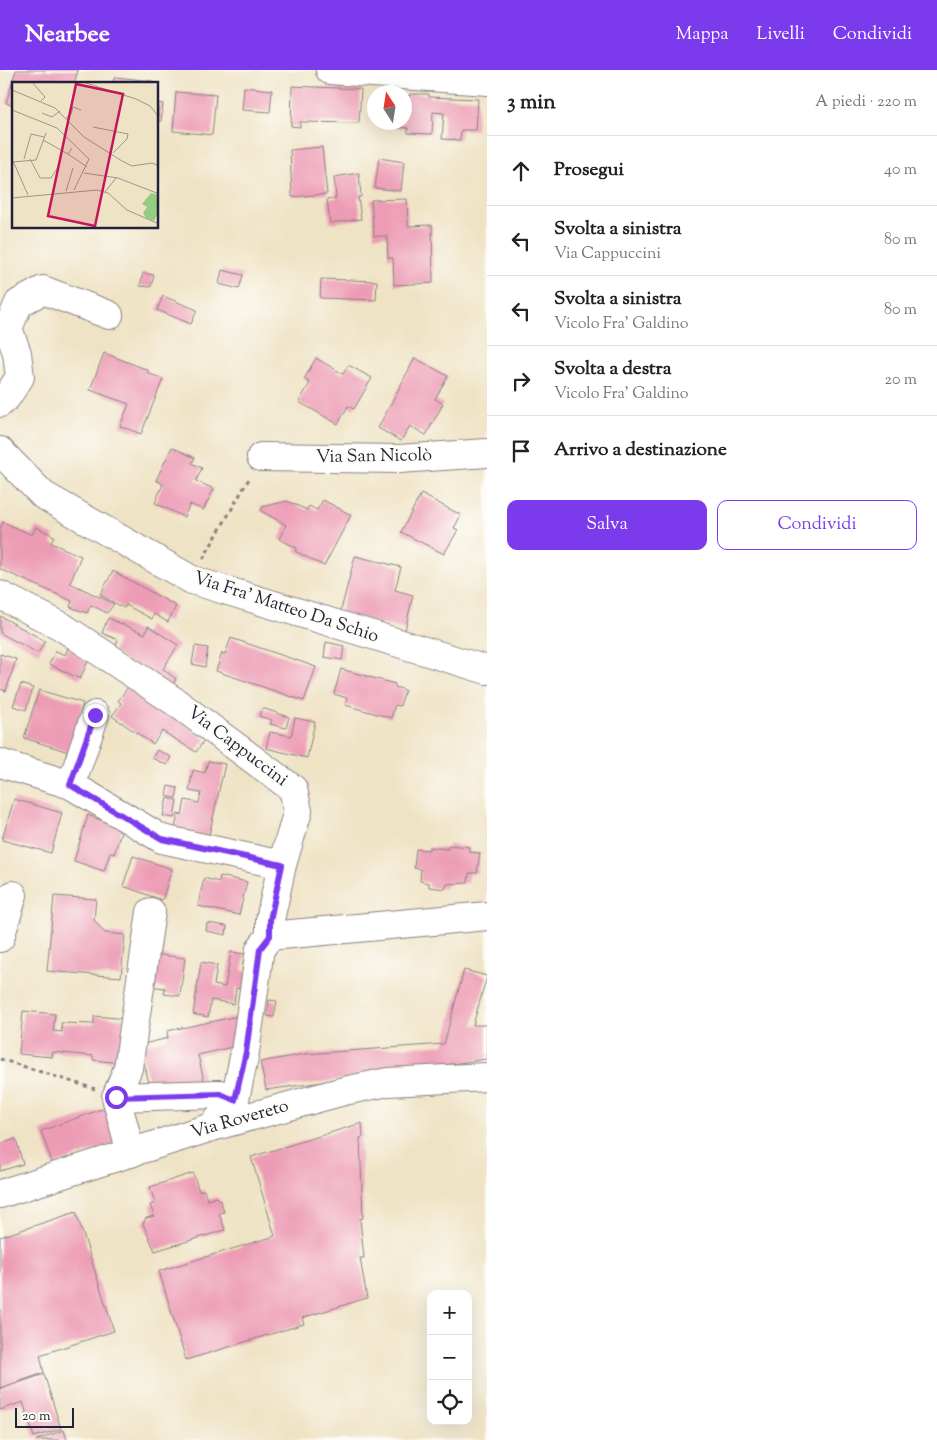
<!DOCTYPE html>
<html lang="it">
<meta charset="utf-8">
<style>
:root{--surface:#fff;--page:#f6f6f6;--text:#202124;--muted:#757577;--line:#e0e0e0;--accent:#7c3aed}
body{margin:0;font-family:"Sorts Mill Goudy",serif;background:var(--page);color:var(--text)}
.controls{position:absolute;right:15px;bottom:15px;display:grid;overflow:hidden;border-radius:10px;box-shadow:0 5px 20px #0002}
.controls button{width:45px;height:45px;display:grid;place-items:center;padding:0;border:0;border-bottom:1px solid var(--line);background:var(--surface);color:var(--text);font:25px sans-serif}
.compass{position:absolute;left:367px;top:15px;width:45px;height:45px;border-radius:50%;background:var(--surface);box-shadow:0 5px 20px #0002;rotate:348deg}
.scale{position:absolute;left:15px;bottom:12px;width:59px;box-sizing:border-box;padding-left:5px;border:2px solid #22223b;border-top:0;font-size:14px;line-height:18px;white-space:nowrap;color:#22223b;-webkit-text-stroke:4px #fdfcf7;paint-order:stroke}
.stop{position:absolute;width:15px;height:15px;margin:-11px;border:4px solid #7c3aed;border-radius:50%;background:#fff}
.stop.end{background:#7c3aed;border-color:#fff;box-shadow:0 1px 5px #0008}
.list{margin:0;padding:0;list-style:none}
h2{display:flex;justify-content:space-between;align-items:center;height:65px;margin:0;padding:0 20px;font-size:21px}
h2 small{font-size:16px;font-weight:400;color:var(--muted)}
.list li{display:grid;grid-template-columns:32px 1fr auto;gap:15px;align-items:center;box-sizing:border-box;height:70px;padding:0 20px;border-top:1px solid var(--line)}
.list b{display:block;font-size:19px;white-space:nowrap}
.list p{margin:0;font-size:16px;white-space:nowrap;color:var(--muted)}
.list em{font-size:16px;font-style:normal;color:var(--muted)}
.actions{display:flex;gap:10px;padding:15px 20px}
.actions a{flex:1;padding:11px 0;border:1px solid var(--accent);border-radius:10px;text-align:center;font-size:18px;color:var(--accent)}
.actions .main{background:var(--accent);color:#fff}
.icon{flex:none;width:28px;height:28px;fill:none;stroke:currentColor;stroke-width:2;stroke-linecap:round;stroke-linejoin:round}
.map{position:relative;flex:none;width:487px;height:1370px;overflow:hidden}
header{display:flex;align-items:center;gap:30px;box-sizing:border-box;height:70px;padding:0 25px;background:var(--accent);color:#fff}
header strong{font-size:24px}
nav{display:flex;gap:28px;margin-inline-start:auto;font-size:18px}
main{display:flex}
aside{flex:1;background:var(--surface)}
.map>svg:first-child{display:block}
.building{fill:#ed9cb5}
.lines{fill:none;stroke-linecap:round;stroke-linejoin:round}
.minor-casing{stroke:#888280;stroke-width:30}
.path{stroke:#888280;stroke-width:3;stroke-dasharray:4 4;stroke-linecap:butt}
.minor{stroke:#fff;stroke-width:28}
.route{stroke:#7c3aed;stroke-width:6}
.labels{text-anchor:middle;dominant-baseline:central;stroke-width:5;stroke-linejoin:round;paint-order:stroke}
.street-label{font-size:18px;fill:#22223b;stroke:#fdfcf7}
.inset-road{fill:none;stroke:#9d968e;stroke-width:1}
.view{fill:#c2185b;fill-opacity:0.15;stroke:#c2185b;stroke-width:2.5}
.inset-edge{fill:none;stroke:#22223b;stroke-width:2.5}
</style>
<header>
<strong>Nearbee</strong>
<nav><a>Mappa</a><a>Livelli</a><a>Condividi</a></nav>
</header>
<main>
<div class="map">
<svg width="487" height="1370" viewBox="0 0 487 1370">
<rect width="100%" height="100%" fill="#fdfcf7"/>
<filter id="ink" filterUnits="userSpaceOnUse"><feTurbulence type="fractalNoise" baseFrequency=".02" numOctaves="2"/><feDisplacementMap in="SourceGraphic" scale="10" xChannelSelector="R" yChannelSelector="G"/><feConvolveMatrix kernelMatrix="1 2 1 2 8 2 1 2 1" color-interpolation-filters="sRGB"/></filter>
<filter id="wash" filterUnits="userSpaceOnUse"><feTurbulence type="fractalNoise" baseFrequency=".0096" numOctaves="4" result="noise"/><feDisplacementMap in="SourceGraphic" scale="20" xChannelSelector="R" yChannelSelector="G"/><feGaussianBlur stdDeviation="1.12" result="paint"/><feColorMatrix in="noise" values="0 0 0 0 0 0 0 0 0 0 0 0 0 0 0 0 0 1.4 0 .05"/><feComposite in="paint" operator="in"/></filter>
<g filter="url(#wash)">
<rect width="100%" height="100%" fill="#efe3c5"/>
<g id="blocks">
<path class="building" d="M16,0H78L74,14H14V36L6,33Z
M115,7L153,11V14H112Z
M292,16L361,19L359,53L300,52V57L291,56Z
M244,17L272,20L270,42L242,40Z
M176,22L216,25L212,65L173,61Z
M410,24H429V27L478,29L476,60H461L460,70L442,69L444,43L433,42L432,64L408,63V58L386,57L387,52H404V26H410Z
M158,33L163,34L161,51H158Z
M322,77L327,124L292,127L290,80Z
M379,88L404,92L401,121L375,118Z
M359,103L361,127H358L361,149L330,153L327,129L336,128L334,107Z
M407,129L408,156L432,155L433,213L394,215L393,188H388L387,166H374L371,130Z
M222,200L243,205L239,219L219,214Z
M143,203L154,205L151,217L140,216Z
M321,209L377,211L376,230L320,228Z
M163,226L197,240L191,254L157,240Z
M104,283L148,300V303L163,309L141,364L120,356L129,334L90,320Z
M316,288L343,304L348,295L372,308L354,339L348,336L338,354L299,332L310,313L304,309Z
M415,288L448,306L435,329L443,334L426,365L410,356L401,371L378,358Z
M172,377L195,388L192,393L202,398L196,411L214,419L203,440L190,434L184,447L155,433L163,414L156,410Z
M421,424L461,445L454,458L458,460L444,484L401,462Z
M323,430L351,445L324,496L295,481L297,478L279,469L286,455L261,441L262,437L287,431L307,440L309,436L317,440Z
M3,452L32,465L36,457L54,466L51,473L81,486L70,513L114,534L107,543L91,535L87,543L70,537L72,531L0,499V459Z
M355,486L401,497L395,520L413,525L405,560L340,544Z
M113,501L176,536L168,552L154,544L152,549L126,535L124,538L100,525Z
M0,546L45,571L38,583L0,563Z
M108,548L145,564L148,556L178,575L163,599L176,609L170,620L113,582L118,570L102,563Z
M231,568L316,597L304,631L216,601L222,583L225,584Z
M326,572L344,576L342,590L324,587Z
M195,576L208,578L205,597L192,594Z
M68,578L89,589L80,609L49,594L56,581L65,585Z
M0,584L16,589L6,621L0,619Z
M341,599L395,614V617L405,620L400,636L395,635L391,648L345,635L347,628L334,624Z
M21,614L33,618L26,640L13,636Z
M130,614L205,669L196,682L162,661L153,674L112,646L121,633L118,631Z
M39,620L83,633L79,646L86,648L75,684L24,668Z
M262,638L289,647L286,658L270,654L272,650L259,646Z
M295,648L315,652L307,688L266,678L270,662L291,666Z
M157,680L171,687L167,695L152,688Z
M208,691L225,694L208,770L174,762L178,744L182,745L185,730L199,733L201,723L189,721L193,700L205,703Z
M168,716L178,718L176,728L166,726Z
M167,728L177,730L174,748L163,746Z
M14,729L62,743L51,783L2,770Z
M88,745L122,759L114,784L110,783L104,801L74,791Z
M448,775L469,777V782L480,783L477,803H469L468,813L447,814L445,819L429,817V813L420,811L421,799L414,798L416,779L429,780V777L448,779Z
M133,786L172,799L162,830L123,816Z
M220,806L247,812L239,845L198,836L204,808L219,812Z
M54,826L96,829L94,850L105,863L125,865L121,907L47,901Z
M207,853L227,856L226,865L206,861Z
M231,882L245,884L242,900L250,903L245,920L236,918L234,934L211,930L208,947L193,944L201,892L217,895L214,915L225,917Z
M152,884L185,888L180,926L164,924L165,918L148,916Z
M464,900L487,906L473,955H487V989L266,1020L260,992L305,984L444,974Z
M269,930L277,931L274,947L267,946Z
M23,941L55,944L53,961L62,962L61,953L94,954V946L127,949L122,993L93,990V986L53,982L52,987L19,984Z
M239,946L241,975L198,985L204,1011L151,1022L140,975L168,968L167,961Z
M102,1039L108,1042L119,1072L53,1095L41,1061Z
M362,1053L363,1067L360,1068L363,1148L360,1149L364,1188H360L367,1228L302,1248L304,1254L186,1290L159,1201L275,1166L251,1087Z
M16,1069L23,1094L0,1101V1074Z
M193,1103L199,1121L204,1120L207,1130L216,1127L220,1130L224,1142L219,1143L225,1160L155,1181L143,1154L146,1148L154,1146L150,1135L155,1133L150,1117Z
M76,1142L114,1261L40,1285L44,1303L0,1318V1167Z
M44,1304L61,1359L34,1367L23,1332L0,1340V1319Z
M64,1360L67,1370H36Z"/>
</g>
</g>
<g filter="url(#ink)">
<use href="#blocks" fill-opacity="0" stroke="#888280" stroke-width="1"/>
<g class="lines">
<defs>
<path id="minor" d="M330,0L487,11
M0,333L6,328L20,307L17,283L8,258L19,233L43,220L109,245
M0,381L43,425L192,510L487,600
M261,387L399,389L487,383
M0,525L61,556L177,633L293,719L298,741L282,795L270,850V866L260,879L245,982L235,1030L212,1057
M95,645L71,715L162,769L282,795
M0,693L71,715
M270,866L487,846
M0,868L13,825
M116,1027L220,1024L235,1030
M131,1083L116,1027L128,998L151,842
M0,1124L212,1057L344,1021L388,1012L487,1007"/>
</defs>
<use href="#minor" class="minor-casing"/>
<path class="path" d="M203,489L250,407
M0,989L95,1019"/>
<use href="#minor" class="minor"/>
</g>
</g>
<g class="lines" filter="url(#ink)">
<path class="route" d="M95,645L70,715L162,769L282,795L270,850V866L260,879L246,982L235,1030L220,1024L116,1027"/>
</g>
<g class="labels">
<g class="street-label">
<text transform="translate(374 387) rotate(-1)">Via San Nicolò</text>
<text transform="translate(286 538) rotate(18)">Via Fra' Matteo Da Schio</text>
<text transform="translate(237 677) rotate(37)">Via Cappuccini</text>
<text transform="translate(240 1050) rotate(-16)">Via Rovereto</text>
</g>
</g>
<g transform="translate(12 12)">
<rect width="146" height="146" fill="#efe3c5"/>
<path d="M139,111L146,113V131L142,139L134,136L131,131L135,125L130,122Z" fill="#92cd81"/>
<path class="inset-road" d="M20,0L33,15L29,19M71,0L124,17L138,24L147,35M0,8L43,26L72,55L110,79L120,84L140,81L147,84M0,28L45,46L77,77L62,108M30,31L40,35L48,29M54,36L59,32L61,25L69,28M81,45L116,52L115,57L101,71M31,58L56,72M60,66L56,72L75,85M12,77L19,52L32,55M18,77L28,96H39L48,82M1,79L16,113M0,80L24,78L34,51M72,91L106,96L147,112M54,109L61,86M93,110L104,96M0,116L85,108L96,111L115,128L147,142"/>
<path class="view" d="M64,2L111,12L83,144L36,134Z"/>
<rect width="146" height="146" class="inset-edge"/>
</g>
</svg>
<div class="controls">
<button>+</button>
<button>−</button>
<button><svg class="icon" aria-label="locate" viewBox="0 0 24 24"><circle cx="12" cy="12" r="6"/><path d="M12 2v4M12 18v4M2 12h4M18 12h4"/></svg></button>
</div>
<svg class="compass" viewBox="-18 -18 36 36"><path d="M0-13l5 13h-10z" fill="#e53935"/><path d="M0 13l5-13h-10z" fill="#757577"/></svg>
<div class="scale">20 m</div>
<div class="stop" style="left:116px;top:1027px"></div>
<div class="stop end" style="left:95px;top:645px"></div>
</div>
<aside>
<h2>3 min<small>A piedi · 220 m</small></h2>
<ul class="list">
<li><svg class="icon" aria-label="ahead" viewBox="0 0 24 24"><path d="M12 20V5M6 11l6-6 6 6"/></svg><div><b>Prosegui</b></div><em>40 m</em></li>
<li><svg class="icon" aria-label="left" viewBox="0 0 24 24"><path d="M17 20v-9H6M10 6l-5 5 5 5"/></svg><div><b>Svolta a sinistra</b><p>Via Cappuccini</p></div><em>80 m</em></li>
<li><svg class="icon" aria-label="left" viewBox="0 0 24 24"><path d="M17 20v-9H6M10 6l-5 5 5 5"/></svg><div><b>Svolta a sinistra</b><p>Vicolo Fra' Galdino</p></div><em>80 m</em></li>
<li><svg class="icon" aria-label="right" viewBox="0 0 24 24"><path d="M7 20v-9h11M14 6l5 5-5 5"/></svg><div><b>Svolta a destra</b><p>Vicolo Fra' Galdino</p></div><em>20 m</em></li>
<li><svg class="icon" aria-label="arrive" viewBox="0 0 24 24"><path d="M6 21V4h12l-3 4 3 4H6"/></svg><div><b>Arrivo a destinazione</b></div></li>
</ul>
<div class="actions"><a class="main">Salva</a><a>Condividi</a></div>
</aside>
</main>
